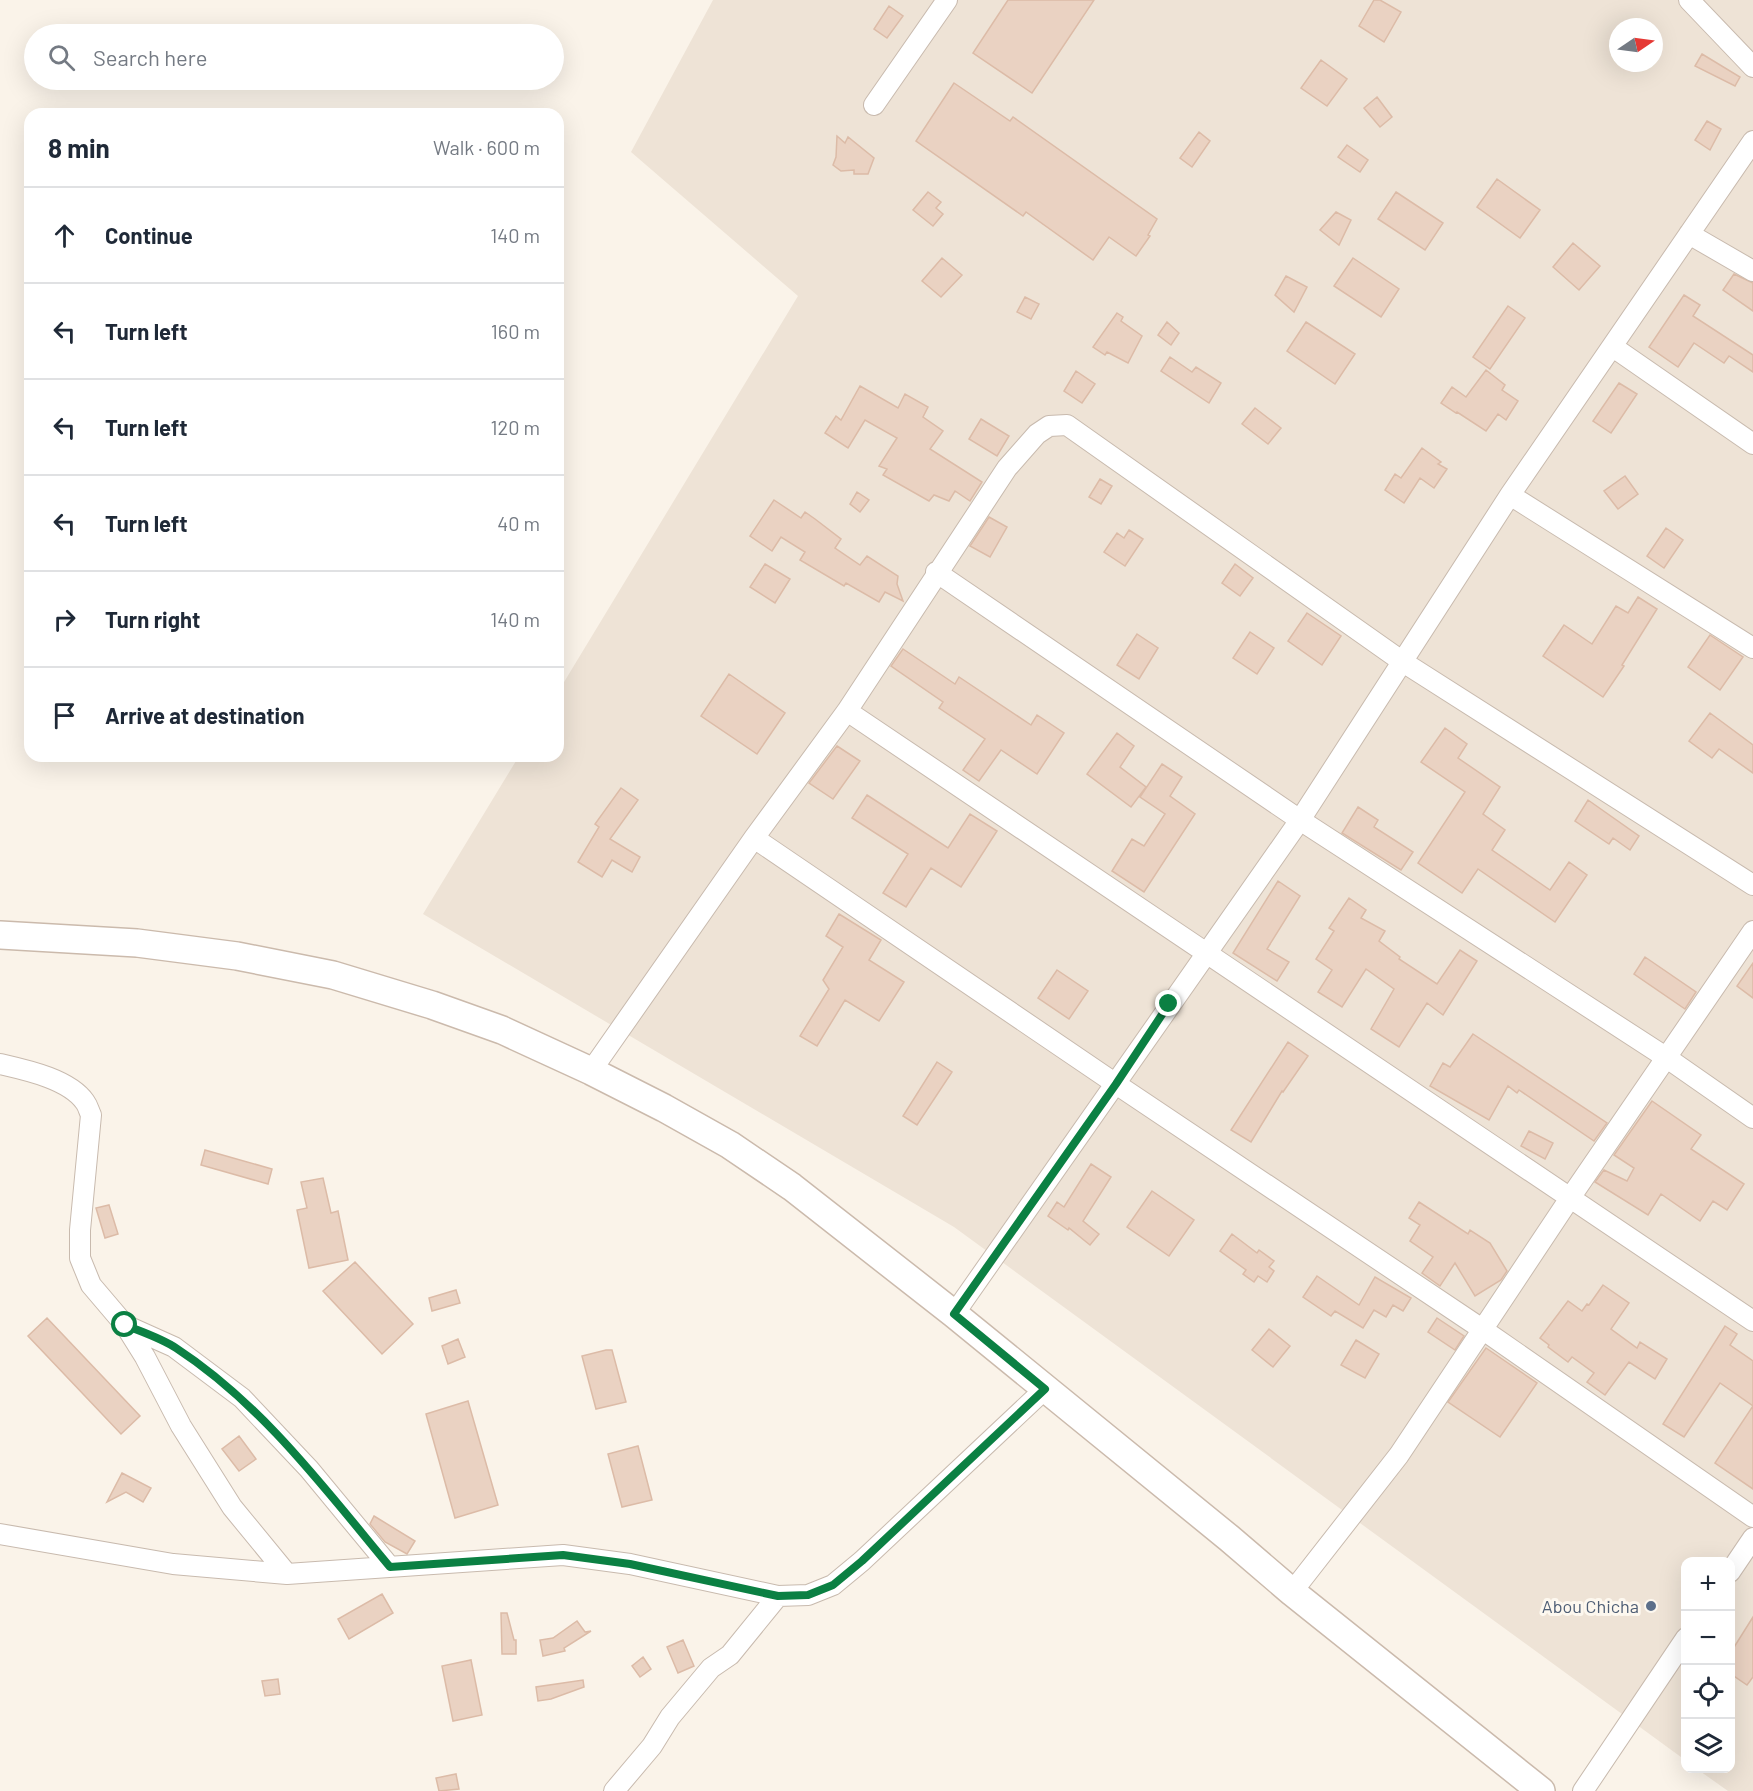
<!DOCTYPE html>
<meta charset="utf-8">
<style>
:root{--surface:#fff;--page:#f2f2f3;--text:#1f2937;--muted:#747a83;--line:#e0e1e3}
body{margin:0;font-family:Barlow,sans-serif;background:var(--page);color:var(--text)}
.controls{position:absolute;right:18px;bottom:18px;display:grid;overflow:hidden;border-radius:12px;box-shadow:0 6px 24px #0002}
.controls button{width:54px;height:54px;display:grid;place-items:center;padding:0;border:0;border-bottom:2px solid var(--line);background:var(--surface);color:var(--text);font:30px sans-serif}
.compass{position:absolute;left:1609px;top:18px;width:54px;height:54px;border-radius:50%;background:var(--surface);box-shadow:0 6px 24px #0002;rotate:77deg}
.stop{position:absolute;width:18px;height:18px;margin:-14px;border:4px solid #0b8043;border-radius:50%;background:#fff}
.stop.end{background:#0b8043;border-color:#fff;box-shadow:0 2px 6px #0008}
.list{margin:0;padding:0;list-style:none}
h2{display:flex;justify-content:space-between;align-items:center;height:78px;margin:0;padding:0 24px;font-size:26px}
h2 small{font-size:20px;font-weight:400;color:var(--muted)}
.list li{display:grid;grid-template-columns:39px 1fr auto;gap:18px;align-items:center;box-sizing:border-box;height:96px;padding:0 24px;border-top:2px solid var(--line)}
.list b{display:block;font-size:22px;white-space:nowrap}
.list em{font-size:20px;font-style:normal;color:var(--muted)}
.icon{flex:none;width:33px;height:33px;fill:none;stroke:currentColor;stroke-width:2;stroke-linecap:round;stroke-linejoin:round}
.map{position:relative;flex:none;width:1753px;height:1791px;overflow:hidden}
.search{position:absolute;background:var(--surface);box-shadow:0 6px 24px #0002;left:24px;top:24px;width:540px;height:66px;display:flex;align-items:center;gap:15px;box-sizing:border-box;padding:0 21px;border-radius:33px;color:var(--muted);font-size:22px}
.panel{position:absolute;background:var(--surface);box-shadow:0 6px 24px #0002;left:24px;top:108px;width:540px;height:654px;border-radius:18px}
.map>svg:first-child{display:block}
.residential{fill:#eee3d6;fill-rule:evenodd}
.building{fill:#ead2c2;stroke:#dcbba7;stroke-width:1.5}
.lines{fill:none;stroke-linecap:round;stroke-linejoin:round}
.minor-casing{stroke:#c8baae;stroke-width:22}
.secondary-casing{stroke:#cbbaac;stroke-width:30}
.minor{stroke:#fff;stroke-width:20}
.secondary{stroke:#fff;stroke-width:27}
.route{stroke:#0b8043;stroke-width:8}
.service-dot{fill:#5c6f8a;stroke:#fdf8ef;stroke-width:2}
.labels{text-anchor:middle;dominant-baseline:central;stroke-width:6;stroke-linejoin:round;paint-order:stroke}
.service-label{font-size:18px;fill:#4e5e75;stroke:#fdf8ef;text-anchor:end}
</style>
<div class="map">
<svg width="1753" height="1791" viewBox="0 0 1753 1791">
<rect width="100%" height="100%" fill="#faf3e9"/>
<path class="residential" d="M713,0H1753V1791H1728L1697,1769L1730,1768V1562H1686L1685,1760L954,1227L423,914L519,756H558V692L798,296L631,152ZM1618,27H1654V63H1618Z"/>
<path class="building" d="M1008,0H1094L1032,93L973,53Z
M1374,0H1380L1401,12L1384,42L1359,26Z
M889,6L903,16L887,38L874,29Z
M1702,54L1740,77L1735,86L1695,66Z
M1321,60L1347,79L1327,106L1301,88Z
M954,83L1010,121L1013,117L1157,219L1148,235L1150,236L1136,256L1109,237L1093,260L1026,212L1023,216L916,141Z
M1377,97L1392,117L1380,127L1364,108Z
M1707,121L1721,129L1710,150L1695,140Z
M1199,132L1210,141L1192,167L1180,158Z
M837,136L845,143L848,137L874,158L868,174H854V170L841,171L833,165L836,157Z
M1347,145L1368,160L1360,172L1338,157Z
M1497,179L1540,210L1520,238L1477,207Z
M928,192L941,202L936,208L943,214L933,226L913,210Z
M1396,192L1443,223L1425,250L1378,219Z
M1336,212L1351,220L1339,245L1320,230Z
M1573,243L1600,266L1579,290L1553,267Z
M942,258L962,275L941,297L922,281Z
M1353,258L1399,289L1381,317L1334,286Z
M1734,274L1753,283V311L1723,290Z
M1286,276L1307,287L1294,312L1275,295Z
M1684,295L1700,305L1693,316L1753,355V372L1729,356L1724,363L1694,343L1678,367L1649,347Z
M1025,297L1039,304L1031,319L1017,312Z
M1508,306L1525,318L1490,369L1473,357Z
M1117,313L1123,317L1121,321L1142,336L1128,363L1107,352L1105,355L1093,347Z
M1167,322L1179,333L1171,345L1158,335Z
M1306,322L1355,354L1335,384L1287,351Z
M1170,357L1192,372L1196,367L1221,383L1209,403L1161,371Z
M1486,370L1505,385L1502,390L1518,401L1506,420L1498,414L1486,431L1457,412L1456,413L1441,403L1452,387L1466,397Z
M1076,371L1095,384L1082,403L1064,391Z
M1619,383L1637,394L1611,433L1593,421Z
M860,386L898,408L905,394L928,407L923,417L943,431L930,449L982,482L970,501L955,491L949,501L934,495L929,501L883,475L887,469L879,466L897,438L865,420L848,448L825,433L836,416L841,420Z
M1255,408L1281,428L1268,444L1242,424Z
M981,419L1009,436L997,456L969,439Z
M1422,448L1441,462L1438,464L1447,469L1434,488L1420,478L1404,503L1385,490L1395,474L1401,478Z
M1625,476L1638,494L1618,509L1604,491Z
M1100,479L1112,486L1101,504L1089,497Z
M857,492L869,500L860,512L850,504Z
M774,500L801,518L805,512L815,519L841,539L835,548L860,565L867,556L898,576L897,584L903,601L885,592L879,602L846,583L844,586L800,560L805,552L781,537L772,551L750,536Z
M989,517L1007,527L990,557L970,546Z
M1666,528L1683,540L1664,568L1647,556Z
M1129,530L1143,539L1125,566L1104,552L1117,533L1124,538Z
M765,564L790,579L775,603L750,587Z
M1235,564L1253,578L1240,596L1222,583Z
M1638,597L1657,609L1622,665L1624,666L1603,697L1543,656L1564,625L1592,644L1616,606L1628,613Z
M1307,613L1341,636L1322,665L1288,641Z
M1250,632L1274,648L1257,674L1233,658Z
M1137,634L1158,648L1139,679L1117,665Z
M1710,635L1743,657L1720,690L1688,667Z
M903,649L955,684L959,677L1031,725L1037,715L1064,733L1037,774L1001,750L979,781L963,770L985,739L939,708L943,702L891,666Z
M729,674L785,713L757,754L701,716Z
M1710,713L1753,745V773L1719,749L1712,758L1689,741Z
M1445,728L1467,744L1458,758L1500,787L1483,814L1505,830L1492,850L1550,890L1569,862L1587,875L1555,922L1478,869L1462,893L1418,863L1465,792L1421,762Z
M1117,733L1134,746L1120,767L1146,787L1131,807L1087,774Z
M837,746L860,761L833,799L809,783Z
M1162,764L1182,777L1170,796L1195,814L1144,892L1112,871L1132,839L1144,846L1165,814L1140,797Z
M621,788L638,800L610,839L640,857L632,872L612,860L602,877L578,862L599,827L595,824Z
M867,795L948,848L970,814L997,831L961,887L931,868L906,907L883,893L908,854L852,818Z
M1588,800L1639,836L1630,850L1613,838L1609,844L1575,821Z
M1358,807L1378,820L1374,827L1413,852L1401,870L1342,833Z
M1278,881L1300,896L1267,949L1289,962L1277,981L1233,953Z
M1349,898L1366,910L1361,918L1385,931L1379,941L1400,957L1399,959L1437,984L1460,950L1477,961L1443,1015L1427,1003L1399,1047L1371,1029L1394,989L1366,969L1342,1007L1318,992L1332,970L1316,959L1334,931L1329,928Z
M839,914L881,940L869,960L904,982L879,1021L845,1000L817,1046L800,1036L829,989L823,980L843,947L826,936Z
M1645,957L1696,992L1685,1009L1634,974Z
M1753,963V998L1737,986Z
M1057,970L1088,991L1069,1019L1038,998Z
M1473,1034L1607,1123L1594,1141L1519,1090L1517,1093L1508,1086L1489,1120L1430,1086L1443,1063L1450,1067Z
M1288,1042L1308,1056L1283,1092L1282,1091L1251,1142L1231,1130Z
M937,1062L952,1072L917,1125L903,1116Z
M1652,1101L1701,1135L1691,1149L1744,1184L1727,1210L1713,1201L1700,1221L1661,1194L1648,1215L1595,1182L1604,1170L1627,1181L1634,1168L1614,1155Z
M1529,1131L1553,1143L1545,1159L1521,1146Z
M205,1150L272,1169L268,1184L201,1165Z
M1091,1164L1111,1177L1083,1221L1099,1234L1090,1245L1069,1228L1068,1230L1048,1216L1057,1202L1064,1207Z
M323,1178L331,1213L338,1211L348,1260L309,1268L297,1210L307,1208L301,1182Z
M1152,1191L1194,1220L1169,1256L1127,1227Z
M1419,1202L1468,1234L1470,1230L1490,1243L1507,1271L1501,1280L1475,1296L1455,1263L1440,1286L1422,1273L1433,1257L1410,1241L1420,1225L1409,1218Z
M109,1205L118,1234L105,1238L96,1208Z
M1232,1234L1257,1253L1259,1250L1274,1261L1269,1267L1274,1271L1267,1282L1258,1276L1254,1282L1243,1274L1246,1270L1220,1251Z
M355,1262L413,1324L382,1354L323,1291Z
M1317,1276L1359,1305L1375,1277L1411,1298L1403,1311L1393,1305L1386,1317L1374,1310L1363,1328L1335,1311L1331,1316L1303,1297Z
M1603,1285L1629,1303L1611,1329L1637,1348L1640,1342L1667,1359L1655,1379L1629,1362L1605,1395L1587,1382L1594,1373L1572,1357L1568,1362L1548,1347L1549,1345L1540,1338L1568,1301L1582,1311L1587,1304L1589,1305Z
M456,1290L460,1303L432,1311L429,1298Z
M47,1318L140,1416L121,1434L28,1336Z
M1437,1318L1464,1336L1455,1350L1428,1332Z
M1725,1326L1737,1334L1730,1345L1753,1361V1489L1715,1463L1753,1406L1720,1383L1684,1437L1663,1424Z
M1269,1329L1290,1346L1273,1367L1252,1350Z
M458,1339L465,1357L448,1364L442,1346Z
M1356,1340L1379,1354L1365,1378L1341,1365Z
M1486,1348L1537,1383L1500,1437L1448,1402Z
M606,1350H612L626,1402L596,1409L582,1356Z
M468,1401L498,1505L455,1518L426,1414Z
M239,1436L256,1459L239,1471L222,1449Z
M638,1446L652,1500L622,1507L608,1454Z
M122,1473L151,1488L143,1502L126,1492L107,1502Z
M374,1516L415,1541L407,1554L385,1542L370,1524Z
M382,1594L393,1613L349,1639L338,1619Z
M501,1613H507L514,1640H516V1654H502Z
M1753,1617V1677L1747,1685L1731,1674V1652Z
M577,1621L585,1632L591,1631L564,1648L565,1651L543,1656L540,1640L553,1638Z
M683,1640L694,1666L678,1673L667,1647Z
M643,1657L651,1669L640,1677L632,1666Z
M471,1660L482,1715L453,1721L442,1666Z
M278,1679L280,1694L265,1696L262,1681Z
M583,1680L584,1687L551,1699L538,1701L536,1687Z
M456,1774L459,1789L439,1791L436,1778Z"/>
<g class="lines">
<defs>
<path id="minor" d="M1689,0L1753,67
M874,105L947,0
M1689,234L1753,271
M1613,347L1753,444
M1510,495L1753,648
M936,572L1300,820L1667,1058L1753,1118
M847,711L1753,1321
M754,838L1116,1084L1482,1329L1753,1517
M0,1064C26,1070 69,1079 85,1102C88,1106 89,1111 91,1115L80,1230V1258L91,1285L125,1325L174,1347L242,1398L309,1469L390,1567
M591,1071L754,838L847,711L1007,468L1037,434L1049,426L1067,425L1403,662L1753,885
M954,1314L1300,820L1510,495L1753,141
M125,1325L145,1357L181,1426L232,1507L287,1574
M0,1534L173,1564L287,1574L563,1555L630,1564L778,1596L808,1595L833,1585L862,1561L1045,1389
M1730,1572L1753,1538
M1292,1592L1399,1455L1570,1198L1753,931
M614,1791L652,1746L670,1717L711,1668L730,1655L778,1596
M1583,1791L1686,1638"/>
<path id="secondary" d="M0,935L137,943L237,956L333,975L432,1005L502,1030L591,1071L664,1108L730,1145L792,1187L954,1314L1229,1538L1292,1592L1541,1791"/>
</defs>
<use href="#minor" class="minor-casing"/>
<use href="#secondary" class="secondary-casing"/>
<use href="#minor" class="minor"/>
<use href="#secondary" class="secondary"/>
</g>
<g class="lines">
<path class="route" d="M125,1325C142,1332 161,1338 176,1348C262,1404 325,1489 390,1567L563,1555L630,1564L778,1596L808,1595L833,1585L862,1561L1045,1389L954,1314L1116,1084L1169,1004"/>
</g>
<circle class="service-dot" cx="1651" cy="1606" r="6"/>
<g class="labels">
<g class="service-label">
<text x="1639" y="1606">Abou Chicha</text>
</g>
</g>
</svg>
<div class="controls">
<button>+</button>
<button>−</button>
<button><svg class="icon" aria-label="locate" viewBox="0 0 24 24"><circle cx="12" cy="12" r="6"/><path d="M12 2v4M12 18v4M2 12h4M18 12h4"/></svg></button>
<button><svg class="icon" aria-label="layers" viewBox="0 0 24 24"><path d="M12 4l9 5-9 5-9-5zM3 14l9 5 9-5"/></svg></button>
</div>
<svg class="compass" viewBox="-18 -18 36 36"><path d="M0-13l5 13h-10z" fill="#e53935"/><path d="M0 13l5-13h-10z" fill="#747a83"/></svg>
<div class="stop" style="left:125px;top:1325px"></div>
<div class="stop end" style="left:1169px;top:1004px"></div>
<div class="search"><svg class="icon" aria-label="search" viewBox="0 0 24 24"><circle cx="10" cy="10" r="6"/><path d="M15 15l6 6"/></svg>Search here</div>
<section class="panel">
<h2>8 min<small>Walk · 600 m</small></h2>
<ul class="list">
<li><svg class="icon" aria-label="ahead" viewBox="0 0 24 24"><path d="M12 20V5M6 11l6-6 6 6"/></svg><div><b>Continue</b></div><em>140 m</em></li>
<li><svg class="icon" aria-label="left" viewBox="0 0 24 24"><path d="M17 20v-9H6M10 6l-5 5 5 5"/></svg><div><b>Turn left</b></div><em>160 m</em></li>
<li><svg class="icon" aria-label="left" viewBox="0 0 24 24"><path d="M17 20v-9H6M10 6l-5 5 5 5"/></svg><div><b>Turn left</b></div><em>120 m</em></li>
<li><svg class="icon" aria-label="left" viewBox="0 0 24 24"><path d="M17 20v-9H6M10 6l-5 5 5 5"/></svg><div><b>Turn left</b></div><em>40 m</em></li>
<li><svg class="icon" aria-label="right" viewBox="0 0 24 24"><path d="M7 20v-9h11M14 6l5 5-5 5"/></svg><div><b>Turn right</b></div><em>140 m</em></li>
<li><svg class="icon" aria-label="arrive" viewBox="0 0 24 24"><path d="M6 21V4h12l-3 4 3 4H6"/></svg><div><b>Arrive at destination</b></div></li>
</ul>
</section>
</div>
